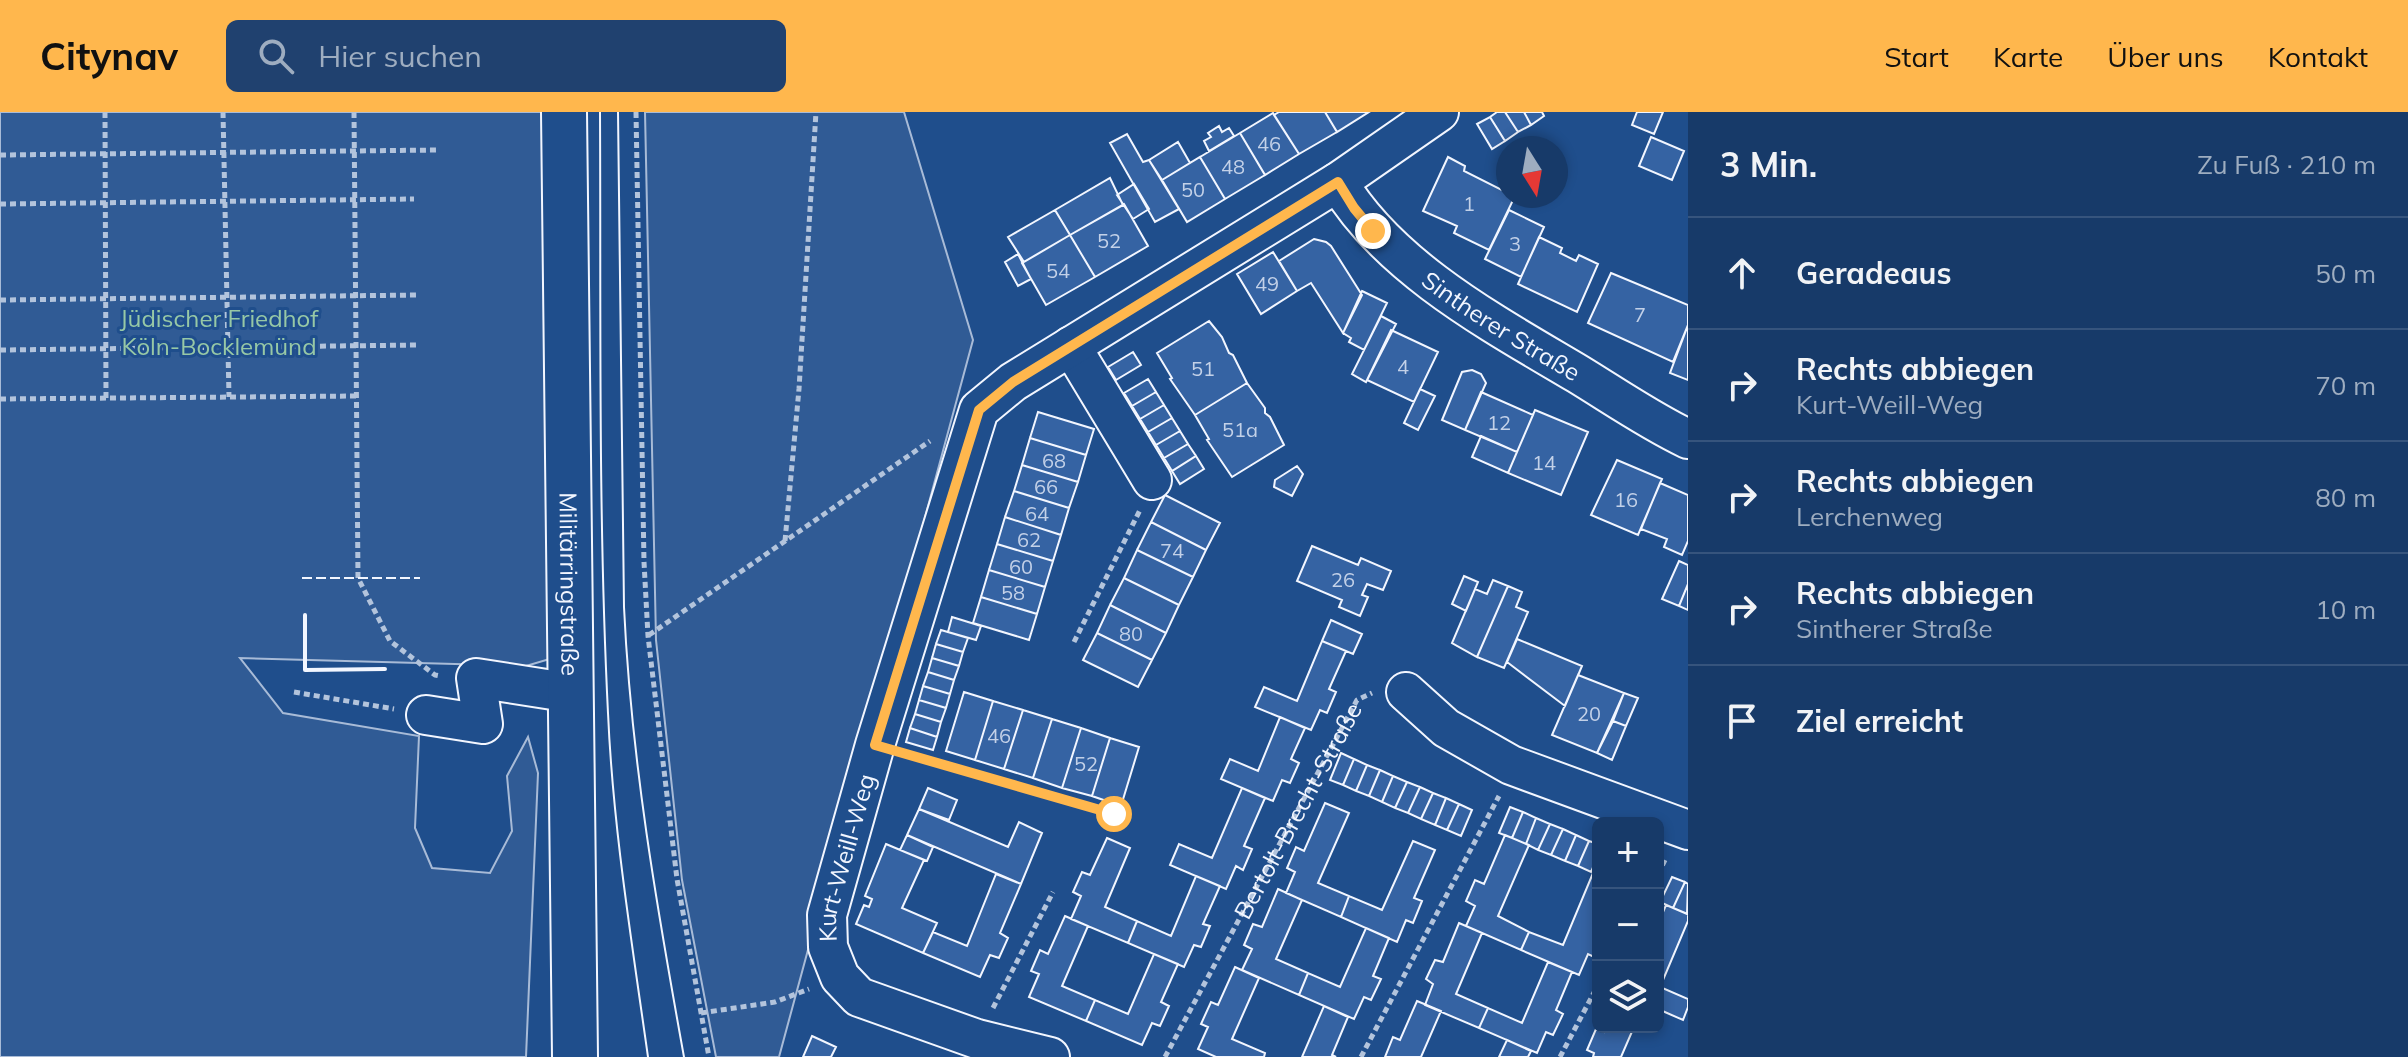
<!DOCTYPE html>
<html lang="de">
<meta charset="utf-8">
<style>
:root{--surface:#173a69;--page:#20416f;--text:#f1f3f6;--muted:#9eadc0;--line:#36547d;--accent:#ffb74d}
body{margin:0;font-family:Mulish,sans-serif;background:var(--page);color:var(--text)}
.controls{position:absolute;right:24px;bottom:24px;display:grid;overflow:hidden;border-radius:12px;box-shadow:0 4px 12px #0003}
.controls button{width:72px;height:72px;display:grid;place-items:center;padding:0;border:0;border-bottom:2px solid var(--line);background:var(--surface);color:var(--text);font:40px sans-serif}
.compass{position:absolute;left:1496px;top:24px;width:72px;height:72px;border-radius:50%;background:var(--surface);box-shadow:0 4px 12px #0003;rotate:169deg}
.stop{position:absolute;width:24px;height:24px;margin:-18px;border:6px solid #ffb74d;border-radius:50%;background:#fff}
.stop.end{background:#ffb74d;border-color:#fff;box-shadow:0 2px 8px #0008}
.list{margin:0;padding:0;list-style:none}
h2{display:flex;justify-content:space-between;align-items:center;height:104px;margin:0;padding:0 32px;font-size:34px}
h2 small{font-size:26px;font-weight:400;color:var(--muted)}
.list li{display:grid;grid-template-columns:52px 1fr auto;gap:24px;align-items:center;box-sizing:border-box;height:112px;padding:0 32px;border-top:2px solid var(--line)}
.list b{display:block;font-size:30px;white-space:nowrap}
.list p{margin:0;font-size:26px;white-space:nowrap;color:var(--muted)}
.list em{font-size:26px;font-style:normal;color:var(--muted)}
.icon{flex:none;width:44px;height:44px;fill:none;stroke:currentColor;stroke-width:2;stroke-linecap:round;stroke-linejoin:round}
.map{position:relative;flex:none;width:1688px;height:945px;overflow:hidden}
header{display:flex;align-items:center;gap:48px;box-sizing:border-box;height:112px;padding:0 40px;background:var(--accent);color:#111}
header strong{font-size:38px}
nav{display:flex;gap:44px;margin-inline-start:auto;font-size:28px}
.search{width:560px;height:72px;background:var(--page);display:flex;align-items:center;gap:20px;box-sizing:border-box;padding:0 28px;border-radius:12px;color:var(--muted);font-size:30px}
main{display:flex}
aside{flex:1;background:var(--surface)}
.map>svg:first-child{display:block}
.green{fill:#305b95;stroke:#a8bbd7;stroke-width:2}
.building{fill:#3563a3;stroke:#f2f6ff;stroke-width:2}
.lines{fill:none;stroke-linecap:round;stroke-linejoin:round}
.minor-casing{stroke:#f2f6ff;stroke-width:42}
.major-casing{stroke:#f2f6ff;stroke-width:48}
.path{stroke:#b3c4dc;stroke-width:5;stroke-dasharray:6 4;stroke-linecap:butt}
.minor{stroke:#1f4e8c;stroke-width:38}
.major{stroke:#1f4e8c;stroke-width:44}
.tram{stroke:#f2f6ff;stroke-width:2}
.fence{stroke:#f2f6ff;stroke-width:2;stroke-dasharray:10 4;stroke-linecap:butt}
.wall{stroke:#f2f6ff;stroke-width:4}
.route{stroke:#ffb74d;stroke-width:10}
.labels{text-anchor:middle;dominant-baseline:central;stroke-width:6;stroke-linejoin:round;paint-order:stroke}
.number-label{font-size:20px;fill:#c3d1e8}
.park-label{font-size:24px;fill:#97c8a6;stroke:#1f4e8c}
.street-label{font-size:24px;fill:#f2f6ff;stroke:#1f4e8c}
</style>
<header>
<strong>Citynav</strong>
<div class="search"><svg class="icon" aria-label="search" viewBox="0 0 24 24"><circle cx="10" cy="10" r="6"/><path d="M15 15l6 6"/></svg>Hier suchen</div>
<nav><a>Start</a><a>Karte</a><a>Über uns</a><a>Kontakt</a></nav>
</header>
<main>
<div class="map">
<svg width="1688" height="945" viewBox="0 0 1688 945">
<rect width="100%" height="100%" fill="#1f4e8c"/>
<path class="green" d="M0,0H547L553,546L526,554L240,546L283,601L419,624L415,716L432,756L490,761L512,719L507,664L528,625L538,661L526,945H0Z
M645,0H904L973,228L779,945H716L682,768L656,528Z"/>
<path class="building" d="M1279,0H1325L1337,20L1299,42L1274,3Z
M1325,0H1369L1337,20Z
M1497,0H1505L1518,20L1505,29L1490,5Z
M1505,0H1524L1531,13L1518,20Z
M1524,0H1542L1544,4L1531,13Z
M1637,0H1663L1654,22L1632,13Z
M1273,1L1299,42L1265,63L1240,21Z
M1490,5L1505,29L1492,37L1477,12Z
M1219,14L1222,20L1229,16L1234,24L1209,39L1204,29L1211,25L1208,21Z
M1240,21L1265,63L1225,87L1200,45Z
M1127,22L1143,50L1149,48L1179,97L1155,110L1110,31Z
M1651,25L1684,39L1672,68L1639,54Z
M1178,30L1190,51L1162,68L1149,48Z
M1200,45L1225,87L1187,110L1162,68Z
M1448,45L1465,54L1464,59L1508,81V84H1515L1489,138L1454,121L1457,114L1423,99Z
M1110,66L1123,93L1070,123L1055,98Z
M1134,72L1149,97L1133,107L1117,83Z
M1124,92L1148,134L1095,165L1070,123Z
M1055,98L1070,123L1024,150L1008,125Z
M1509,98L1544,115L1521,165L1485,147Z
M1070,123L1095,165L1046,193L1022,151Z
M1539,125L1562,136L1560,141L1576,149L1579,143L1598,152L1577,200L1518,172Z
M1314,127L1326,130L1331,134L1362,183L1343,221L1311,171L1297,179L1279,149Z
M1273,140L1297,179L1261,202L1237,162Z
M1018,142L1031,167L1018,174L1005,150Z
M1611,161L1688,193V213L1673,250L1588,211Z
M1362,179L1387,191L1364,238L1349,230L1351,226L1343,221Z
M1381,204L1396,212L1366,270L1352,262Z
M1209,209L1222,225L1229,241L1233,243L1247,271L1195,303L1170,267L1172,266L1157,241Z
M1688,213V268L1670,261Z
M1391,218L1438,240L1414,290L1367,268Z
M1133,240L1141,253L1116,268L1108,255Z
M1472,258L1481,262L1486,271L1465,318L1442,308L1462,260Z
M1148,267L1156,280L1132,294L1124,281Z
M1247,271L1265,296V301L1270,305L1284,333L1232,365L1207,328L1209,327L1195,303Z
M1420,277L1435,284L1418,318L1404,311Z
M1156,280L1164,293L1140,307L1132,294Z
M1481,280L1533,303L1517,340L1465,318Z
M1164,293L1172,306L1148,320L1140,307Z
M1535,298L1588,320L1561,383L1508,361Z
M1038,300L1094,317L1086,343L1030,326Z
M1172,306L1180,319L1156,333L1148,320Z
M1180,319L1188,332L1164,346L1156,333Z
M1481,324L1517,340L1508,361L1472,345Z
M1030,326L1086,343L1078,370L1022,353Z
M1188,332L1196,344L1172,359L1164,346Z
M1196,344L1204,357L1180,372L1172,359Z
M1617,348L1662,367L1638,423L1591,403Z
M1022,353L1078,370L1069,396L1014,379Z
M1297,354L1303,362L1292,384L1274,375L1275,368Z
M1660,371L1688,383V429L1682,443L1664,435L1667,427L1641,417Z
M1014,379L1069,396L1061,423L1005,405Z
M1165,383L1220,411L1206,438L1151,410Z
M1005,405L1061,423L1053,449L997,432Z
M1151,410L1206,438L1193,465L1137,438Z
M997,432L1053,449L1045,475L989,458Z
M1312,434L1358,453L1361,446L1391,459L1383,478L1367,472L1362,483L1368,485L1360,504L1339,495L1342,488L1297,469Z
M1137,438L1193,465L1179,493L1124,466Z
M1679,449L1688,453V472L1679,494L1662,487Z
M989,458L1045,475L1037,502L981,485Z
M1464,464L1478,470L1466,499L1452,492Z
M1124,466L1179,493L1166,521L1110,493Z
M1493,468L1508,474L1477,545L1452,531L1475,477L1487,482Z
M1688,472V498L1679,494Z
M1508,474L1522,480L1516,495L1528,500L1504,556L1477,545Z
M981,485L1037,502L1029,528L973,511Z
M1110,493L1166,521L1152,548L1097,521Z
M952,505L981,514L976,528L948,520Z
M1331,508L1362,522L1353,542L1322,529Z
M941,518L968,526L963,540L936,532Z
M1097,521L1152,548L1138,575L1083,548Z
M1517,527L1582,554L1565,594L1507,550Z
M1322,529L1346,539L1329,577L1336,580L1327,601L1320,598L1311,618L1255,595L1264,575L1297,589Z
M936,532L963,540L959,554L932,546Z
M932,546L959,554L954,568L928,560Z
M928,560L954,568L950,582L923,574Z
M1578,563L1624,581L1597,641L1552,623Z
M923,574L950,582L946,596L919,588Z
M964,580L993,589L975,648L946,639Z
M1624,581L1638,586L1626,614L1613,609Z
M919,588L946,596L941,610L915,602Z
M993,589L1023,598L1004,657L975,648Z
M1023,598L1052,607L1033,666L1004,657Z
M915,602L941,610L937,625L910,616Z
M1280,605L1305,616L1291,647L1299,651L1290,671L1282,668L1273,689L1221,667L1230,647L1258,659Z
M1052,607L1081,616L1062,676L1033,666Z
M1613,609L1626,614L1612,648L1597,641Z
M910,616L937,625L933,638L906,630Z
M1081,616L1110,626L1092,684L1062,676Z
M1110,626L1139,635L1121,694L1092,684Z
M1341,641L1354,647L1343,673L1330,668Z
M1354,647L1367,653L1356,679L1343,673Z
M1367,653L1380,658L1369,684L1356,679Z
M1380,658L1393,664L1382,690L1369,684Z
M1393,664L1407,670L1395,696L1382,690Z
M1407,670L1420,675L1408,701L1395,696Z
M1420,675L1433,681L1421,707L1408,701Z
M928,676L957,688L949,708L919,697Z
M1242,676L1265,686L1244,734L1252,737L1243,758L1236,754L1226,777L1170,753L1179,732L1212,746Z
M1433,681L1446,686L1435,713L1421,707Z
M1446,686L1459,692L1447,718L1435,713Z
M1325,691L1349,701L1318,771L1349,784L1341,805L1286,781L1295,760L1287,756L1296,735L1304,739Z
M1459,692L1472,698L1461,724L1447,718Z
M1510,695L1523,700L1512,726L1499,721Z
M919,697L1008,735L1019,710L1042,721L1021,772L907,723Z
M1523,700L1536,706L1526,732L1512,726Z
M1536,706L1550,712L1538,738L1526,732Z
M1550,712L1563,717L1551,743L1538,738Z
M1563,717L1576,723L1565,749L1551,743Z
M907,723L933,735L927,749L900,738Z
M1505,723L1529,733L1498,804L1529,820L1521,838L1466,814L1475,794L1466,789L1475,768L1484,772Z
M1576,723L1589,729L1578,754L1565,749Z
M1107,726L1130,736L1105,795L1137,809L1128,831L1071,807L1081,784L1073,780L1082,760L1090,763Z
M1413,729L1435,738L1414,786L1422,789L1413,811L1406,808L1397,830L1341,805L1349,784L1382,798Z
M1589,729L1598,732V744L1591,760L1578,754Z
M886,732L924,748L902,796L937,811L923,841L856,812L864,793L869,795L872,787L865,784Z
M1593,761L1598,763V836L1594,845L1588,842L1579,863L1521,838L1529,820L1563,833Z
M996,762L1021,772L1000,821L1008,826L999,846L990,843L980,865L923,841L933,820L967,834Z
M1196,764L1220,774L1203,812L1210,814L1201,835L1194,833L1184,855L1128,831L1137,809L1171,824Z
M1672,765L1685,770L1673,796L1660,790Z
M1685,770L1688,772L1687,802L1673,796Z
M1278,777L1302,788L1276,847L1308,861L1299,883L1242,858L1252,837L1244,833L1253,812L1262,815Z
M1666,793L1688,802V809L1660,875L1688,887V895L1683,908L1658,897V812Z
M1065,804L1088,814L1062,874L1095,888L1086,909L1029,885L1039,862L1031,859L1040,838L1048,842Z
M1459,811L1482,821L1456,882L1488,896L1479,916L1425,893L1433,872L1426,867L1435,848L1443,850Z
M1366,816L1389,826L1373,864L1381,867L1371,888L1364,885L1354,907L1299,883L1308,861L1340,875Z
M1154,842L1178,852L1161,890L1169,894L1160,914L1152,911L1142,933L1086,909L1095,888L1128,902Z
M1548,850L1572,860L1556,898L1563,902L1553,923L1546,920L1537,941L1479,916L1488,896L1522,911Z
M1235,855L1259,866L1232,927L1265,941L1264,945H1216L1198,937L1208,915L1201,912L1211,890L1218,893Z
M1417,889L1441,899L1421,945H1385L1393,925L1400,928Z
M1324,894L1348,905L1332,943L1336,945H1302Z
M1606,915H1634L1621,945H1593L1594,941L1587,938L1596,917L1604,920Z
M812,924L836,935L831,945H803Z
M1507,928L1531,939L1528,945H1499Z"/>
<g class="lines">
<defs>
<g id="minor">
<path id="s2" d="M1338,70C1389,156 1494,212 1578,262C1614,284 1650,309 1688,327"/>
<path d="M1071,234L1152,368"/>
<path d="M1406,580L1446,616L1511,653L1688,718"/>
<path d="M426,603L483,612L476,566L572,581"/>
<path id="s3" d="M1050,945L977,927L859,885L840,865L828,835L827,803L875,633L979,298L1013,270L1338,70L1439,0"/>
</g>
<g id="major">
<path id="s4" d="M564,0L575,945"/>
</g>
</defs>
<use href="#minor" class="minor-casing"/>
<use href="#major" class="major-casing"/>
<g class="path">
<path d="M105,0L106,286"/>
<path d="M223,0L229,285"/>
<path d="M354,0L358,466L390,529L435,563L440,564"/>
<path d="M636,0L644,450L648,524L677,767L709,945"/>
<path d="M0,43L438,38"/>
<path d="M0,92L414,87"/>
<path d="M0,188L418,183"/>
<path d="M0,238L419,233"/>
<path d="M0,287L356,284"/>
<path d="M785,429L799,277L816,0"/>
<path d="M649,523L930,329"/>
<path d="M1074,530L1140,398"/>
<path d="M294,580L394,597"/>
<path d="M907,642L1114,702"/>
<path d="M1658,762L1665,748"/>
<path d="M993,896L1053,780"/>
<path d="M701,901L775,890L809,877"/>
<path id="s1" d="M1165,945L1357,588L1372,581"/>
<path d="M1361,945L1499,684"/>
<path d="M1560,945L1598,873"/>
</g>
<use href="#minor" class="minor"/>
<use href="#major" class="major"/>
<path class="tram" d="M600,0C601,200 598,401 608,601C613,716 632,831 648,945
M618,0L624,495C631,647 657,796 684,945"/>
<path class="fence" d="M302,466H420"/>
<path class="wall" d="M305,503V558L385,557"/>
</g>
<g class="lines">
<path class="route" d="M1114,702L875,633L979,298L1013,270L1338,70L1354,96L1373,119"/>
</g>
<g class="labels">
<g class="number-label">
<text x="1269" y="31">46</text>
<text x="1233" y="54">48</text>
<text x="1193" y="77">50</text>
<text x="1469" y="91">1</text>
<text x="1109" y="128">52</text>
<text x="1515" y="131">3</text>
<text x="1058" y="158">54</text>
<text x="1267" y="171">49</text>
<text x="1640" y="202">7</text>
<text x="1403" y="254">4</text>
<text x="1203" y="256">51</text>
<text x="1499" y="310">12</text>
<text x="1240" y="317">51a</text>
<text x="1054" y="348">68</text>
<text x="1544" y="350">14</text>
<text x="1046" y="374">66</text>
<text x="1626" y="387">16</text>
<text x="1037" y="401">64</text>
<text x="1029" y="427">62</text>
<text x="1172" y="438">74</text>
<text x="1021" y="454">60</text>
<text x="1343" y="467">26</text>
<text x="1013" y="480">58</text>
<text x="1131" y="521">80</text>
<text x="1589" y="601">20</text>
<text x="999" y="623">46</text>
<text x="1086" y="651">52</text>
</g>
<g class="park-label">
<text x="219" y="206">Jüdischer Friedhof<tspan x="219" dy="28">Köln-Bocklemünd</tspan></text>
</g>
<g class="street-label">
<text stroke="none"><textPath href="#s2" startOffset="220">Sintherer Straße</textPath></text>
<text stroke="none"><textPath href="#s4" startOffset="472">Militärringstraße</textPath></text>
<text stroke="none"><textPath href="#s1" startOffset="280">Bertolt-Brecht-Straße</textPath></text>
<text stroke="none"><textPath href="#s3" startOffset="352">Kurt-Weill-Weg</textPath></text>
</g>
</g>
</svg>
<div class="controls">
<button>+</button>
<button>−</button>
<button><svg class="icon" aria-label="layers" viewBox="0 0 24 24"><path d="M12 4l9 5-9 5-9-5zM3 14l9 5 9-5"/></svg></button>
</div>
<svg class="compass" viewBox="-18 -18 36 36"><path d="M0-13l5 13h-10z" fill="#e53935"/><path d="M0 13l5-13h-10z" fill="#9eadc0"/></svg>
<div class="stop" style="left:1114px;top:702px"></div>
<div class="stop end" style="left:1373px;top:119px"></div>
</div>
<aside>
<h2>3 Min.<small>Zu Fuß · 210 m</small></h2>
<ul class="list">
<li><svg class="icon" aria-label="ahead" viewBox="0 0 24 24"><path d="M12 20V5M6 11l6-6 6 6"/></svg><div><b>Geradeaus</b></div><em>50 m</em></li>
<li><svg class="icon" aria-label="right" viewBox="0 0 24 24"><path d="M7 20v-9h11M14 6l5 5-5 5"/></svg><div><b>Rechts abbiegen</b><p>Kurt-Weill-Weg</p></div><em>70 m</em></li>
<li><svg class="icon" aria-label="right" viewBox="0 0 24 24"><path d="M7 20v-9h11M14 6l5 5-5 5"/></svg><div><b>Rechts abbiegen</b><p>Lerchenweg</p></div><em>80 m</em></li>
<li><svg class="icon" aria-label="right" viewBox="0 0 24 24"><path d="M7 20v-9h11M14 6l5 5-5 5"/></svg><div><b>Rechts abbiegen</b><p>Sintherer Straße</p></div><em>10 m</em></li>
<li><svg class="icon" aria-label="arrive" viewBox="0 0 24 24"><path d="M6 21V4h12l-3 4 3 4H6"/></svg><div><b>Ziel erreicht</b></div></li>
</ul>
</aside>
</main>
